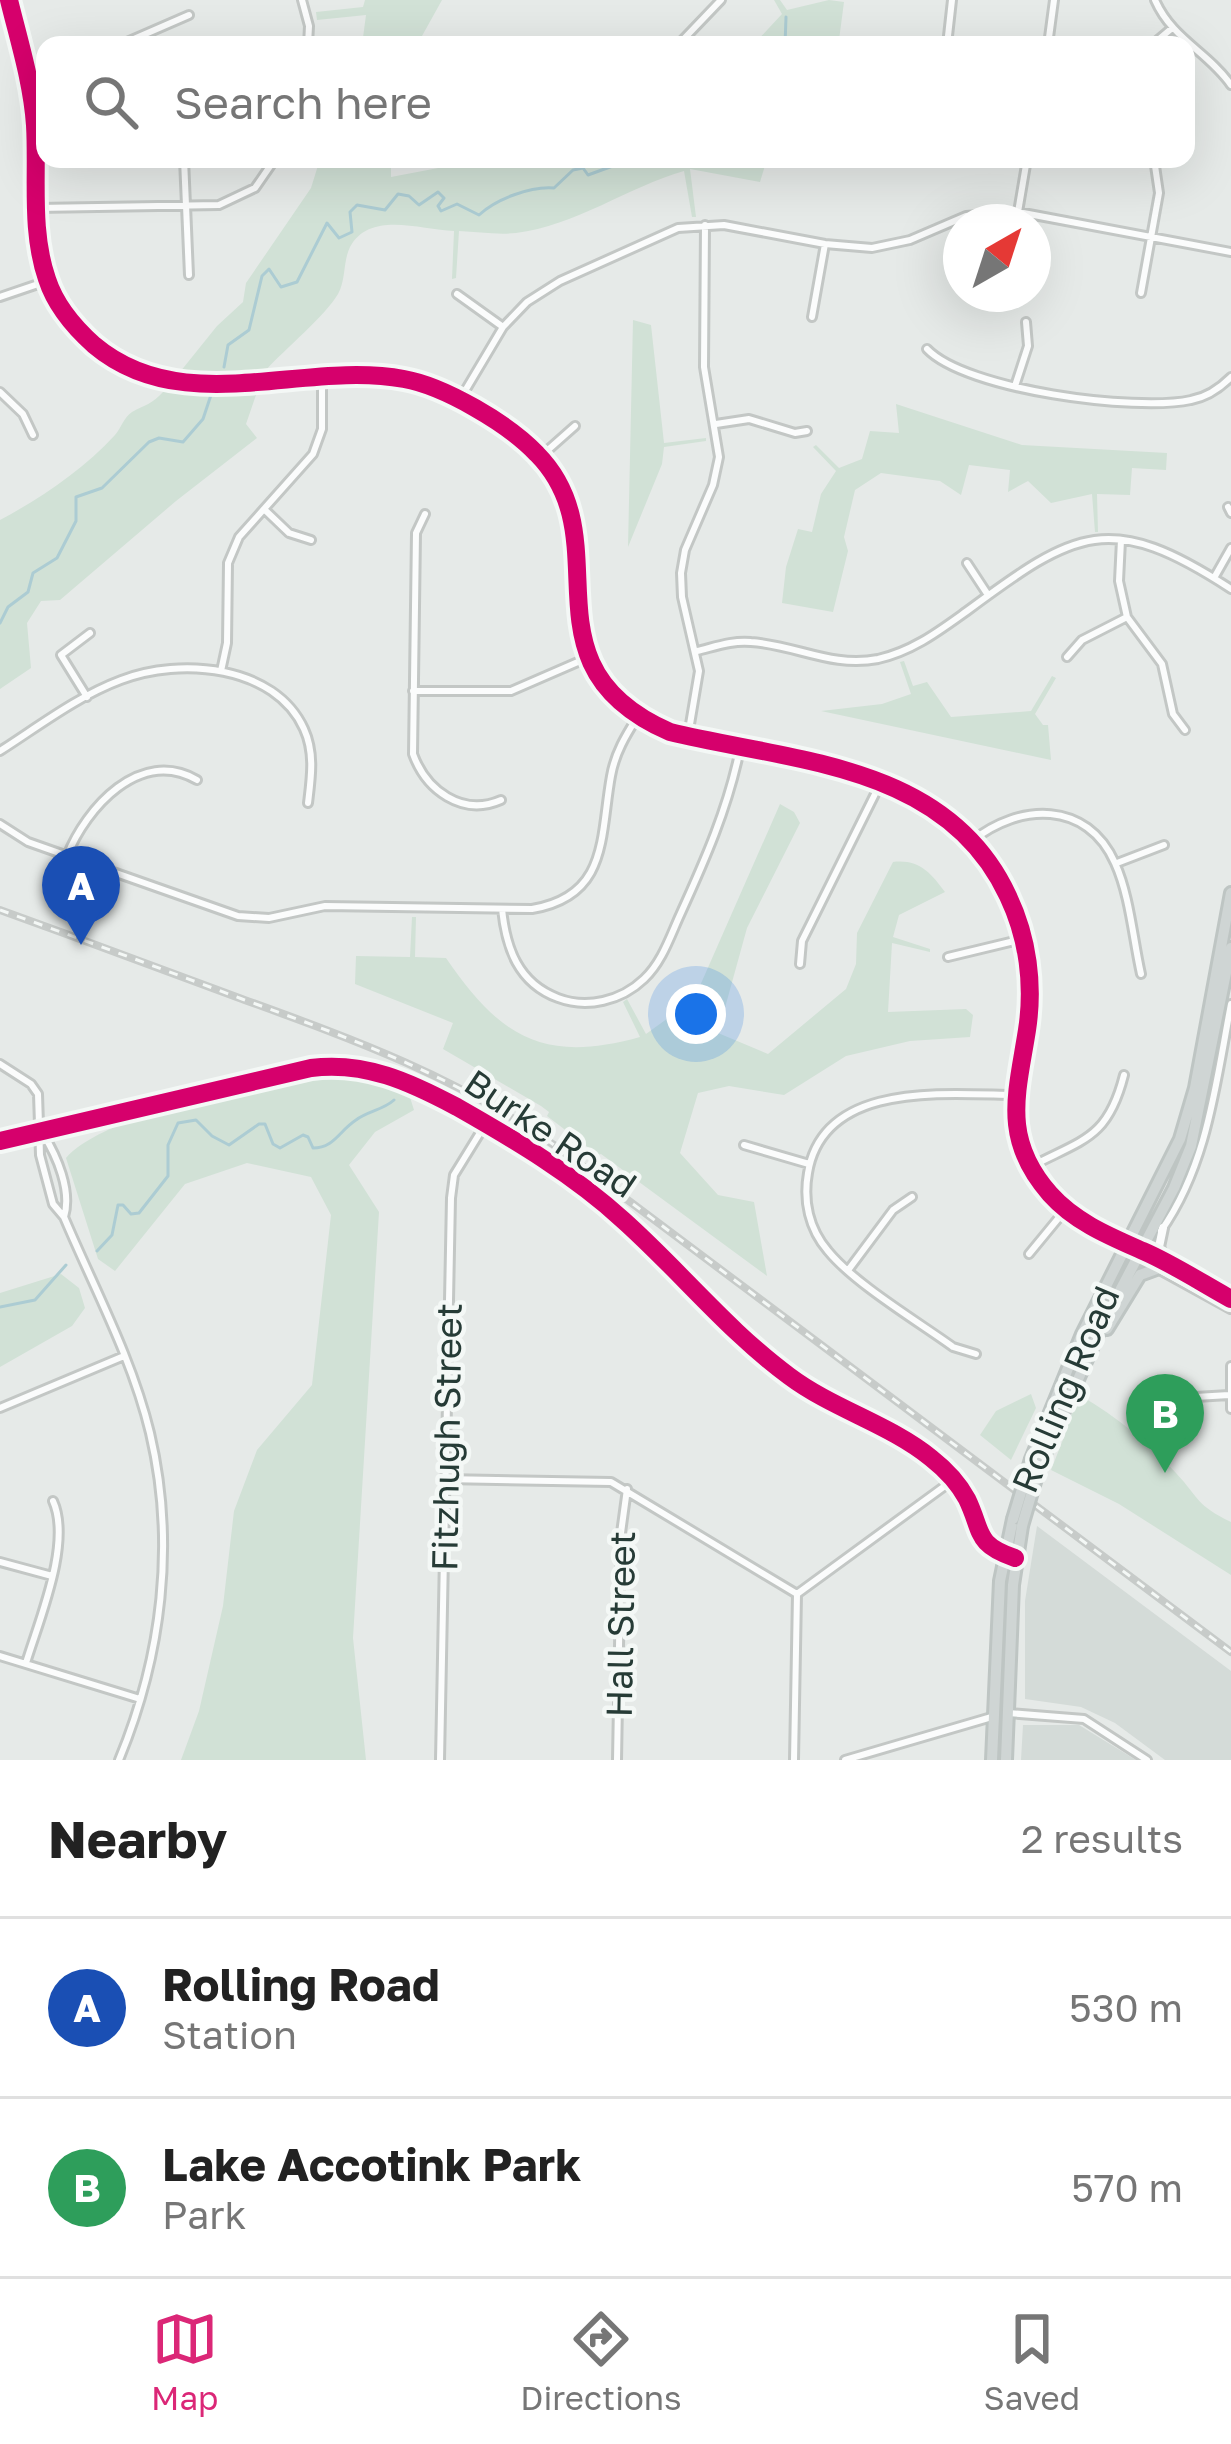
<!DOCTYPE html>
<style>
:root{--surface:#fff;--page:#f6f6f6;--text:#222;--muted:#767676;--line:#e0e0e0;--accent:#db2777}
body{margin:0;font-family:"Golos Text",sans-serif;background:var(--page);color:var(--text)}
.compass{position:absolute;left:943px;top:204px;width:108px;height:108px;border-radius:50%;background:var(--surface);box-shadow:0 12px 48px #0002;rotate:39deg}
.you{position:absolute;left:696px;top:1014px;width:42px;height:42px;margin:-30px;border:9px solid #fff;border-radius:50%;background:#1a73e8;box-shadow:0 0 0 18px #1a73e833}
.badge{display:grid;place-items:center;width:78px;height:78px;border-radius:50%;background:var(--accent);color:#fff;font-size:39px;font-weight:700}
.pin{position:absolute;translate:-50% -99px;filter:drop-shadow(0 3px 6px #0008)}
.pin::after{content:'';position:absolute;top:63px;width:42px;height:36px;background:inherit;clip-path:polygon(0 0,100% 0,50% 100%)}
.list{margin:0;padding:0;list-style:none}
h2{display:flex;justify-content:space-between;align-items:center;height:156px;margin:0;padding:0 48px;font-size:51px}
h2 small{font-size:39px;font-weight:400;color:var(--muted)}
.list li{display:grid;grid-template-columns:78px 1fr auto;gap:36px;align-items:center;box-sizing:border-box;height:180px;padding:0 48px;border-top:3px solid var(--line)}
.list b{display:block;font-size:45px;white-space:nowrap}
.list p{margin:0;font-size:39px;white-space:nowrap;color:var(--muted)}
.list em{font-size:39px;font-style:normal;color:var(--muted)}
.icon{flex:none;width:66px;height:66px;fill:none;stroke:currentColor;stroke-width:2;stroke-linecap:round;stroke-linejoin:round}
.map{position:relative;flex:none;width:1231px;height:1760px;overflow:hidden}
.search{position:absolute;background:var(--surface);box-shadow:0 12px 48px #0002;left:36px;right:36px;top:36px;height:132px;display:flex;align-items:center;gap:30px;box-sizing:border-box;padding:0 42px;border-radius:24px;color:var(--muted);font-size:45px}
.sheet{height:516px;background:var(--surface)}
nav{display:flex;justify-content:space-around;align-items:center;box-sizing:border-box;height:168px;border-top:3px solid var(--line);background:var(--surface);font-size:33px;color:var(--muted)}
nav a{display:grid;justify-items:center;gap:6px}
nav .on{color:var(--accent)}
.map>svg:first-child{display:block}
.built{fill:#d4dbd8}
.green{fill:#d1e1d6}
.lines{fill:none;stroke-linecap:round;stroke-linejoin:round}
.stream{stroke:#acccd3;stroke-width:3}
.minor-casing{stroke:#c3c7c5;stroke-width:12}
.tertiary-casing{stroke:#c3c7c5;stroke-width:14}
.primary-casing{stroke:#bec5c3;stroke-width:16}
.minor{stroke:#fbfcfc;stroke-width:6}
.tertiary{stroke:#fbfcfc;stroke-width:8}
.primary{stroke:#cfd5d4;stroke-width:10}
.rail-casing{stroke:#c7cbc9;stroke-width:8}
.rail{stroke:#f4f8f6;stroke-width:3;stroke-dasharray:9;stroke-linecap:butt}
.primary-bridge-casing{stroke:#bec5c3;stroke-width:16;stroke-linecap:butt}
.primary-bridge{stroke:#cfd5d4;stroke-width:10}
.cycleway-casing{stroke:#f4f8f6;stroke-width:26}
.cycleway{stroke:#d6006c;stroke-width:18}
.labels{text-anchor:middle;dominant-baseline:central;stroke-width:9;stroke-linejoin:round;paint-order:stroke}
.street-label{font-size:36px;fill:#263b36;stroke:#f4f8f6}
</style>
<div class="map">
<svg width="1231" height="1760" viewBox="0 0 1231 1760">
<rect width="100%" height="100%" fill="#e6eae8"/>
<path class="built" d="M1037,1526L1231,1671V1760H1165L1115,1723L1081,1707L1025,1699V1601Z
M1023,1725H1079L1136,1760H1021Z"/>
<path class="green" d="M365,0H442L417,45H362L366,15L317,20L316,12L363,7Z
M774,0H780L787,10L829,0L844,2L839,40L832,45H753L782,14Z
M320,159H391V177L454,165L467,159H767L760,182L690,169L696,217H692L684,171C628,187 575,226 516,233C498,235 478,232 459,231L456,278L452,279L454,231C421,230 370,210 350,247C343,261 346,280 338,294C326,315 284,350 266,370L180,372L217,326L243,302L246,283L311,188Z
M633,320L651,325L664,443L706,438V441L664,447L662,464L628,547Z
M163,392H257L246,424L257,438L176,501L60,600L41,601L27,623L31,668L0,689V520C41,498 83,470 115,435C121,428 124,417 132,412C145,405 152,404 163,392Z
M896,404L1022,445L1167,453L1166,470L1132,468L1130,495L1097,494L1098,532H1095L1092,494L1051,503L1028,481L1008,492L1010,470L969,465L961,495L940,481L881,473L855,490L844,537L848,551L833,612L782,603L786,567L798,529L812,532L821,494L836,471L813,447L816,445L839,468L862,459L870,431L899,433Z
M904,661L913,686L927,682L951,717L1031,711L1052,676L1056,678L1035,714L1043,725H1048L1051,760L821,711L882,704L911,694L900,662Z
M780,804L794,812L800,823L747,928L718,1033L768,1054L846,989L856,964L857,933L893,862C919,859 931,873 945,892L899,915L893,937L930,949V952L892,943L888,1012L966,1009L973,1015L970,1037L910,1041L846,1056L784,1095L729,1086L698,1093L680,1153L718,1195L754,1202L767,1276L601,1154L598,1155L547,1116L549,1112L541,1106L443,1049L453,1023L355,984L356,956L410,957L412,917H416L415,957L446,958C500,1037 543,1064 640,1037L623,1002L627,999L646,1034L675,1013L699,988Z
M341,1076L407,1088L414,1110L375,1132L349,1165L379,1212L353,1638L366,1760H181L199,1711L223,1606L234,1511L257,1450L312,1385L331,1215L311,1177L247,1163L185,1184L115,1271L98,1259L66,1158C112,1108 272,1086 341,1076Z
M61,1274L79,1288L85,1308L72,1326L0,1367V1293Z
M1031,1394L1036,1408L1011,1460L980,1435L996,1411Z
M1081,1396C1117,1417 1148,1442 1176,1473C1200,1499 1196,1505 1231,1522V1575L1119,1504L1051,1470L1064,1437L1061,1435Z"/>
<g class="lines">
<path class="stream" d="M785,45L786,17
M793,45L799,39
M224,367L228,345L249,330L262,276L269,269L281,287L297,282L327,223L339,238L352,232L350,212L357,205L385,210L398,194L409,196L419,205L438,192L444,198L438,206L441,211L457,204L479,215C496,199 531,186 554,188L573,170L583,168L588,175L632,159
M0,623L8,607L28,592L33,573L57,558L76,521V497L102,488L149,442L159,438L183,442L203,419L211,395
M97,1251L112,1235L118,1205H123L131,1214L139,1213L168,1176V1145L178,1123L196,1120L212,1136L229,1145L259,1124H265L273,1144L280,1148L303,1135L308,1137L313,1148C334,1148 339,1131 356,1120C368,1111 383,1110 394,1100
M0,1307L35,1300L66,1265"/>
<defs>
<path id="minor" d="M302,0L309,26L308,45
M1155,0C1172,39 1208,52 1231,85
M851,43L856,45
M120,45L189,15
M678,45L721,0
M947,45L952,0
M1048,45L1054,0
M1152,45L1171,29
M31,92L45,89
M184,159L189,275
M37,208L219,205L255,188L275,159
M1018,212L1027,159
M1141,293L1159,193L1154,159
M457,294L503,327
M0,297L47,281
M812,317L825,244
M927,349C966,390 1136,412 1191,400C1207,397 1220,388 1231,377
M1015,386L1028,346L1026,322
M0,392L23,414L33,435
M459,401L503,327L527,302L560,281L678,228L724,225L825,244L872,248L910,240L966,216L1018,212L1231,252
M716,424L749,419L795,433L807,431
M540,457L575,426
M1228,507L1231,513
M264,509L289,533L311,540
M425,514L416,533L413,754C426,790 462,817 501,800
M1121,540L1119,581L1127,617L1162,664L1173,714L1185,730
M967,563L988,595
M1214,578L1231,548
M697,651C714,647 733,640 751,642C796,645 832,668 878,659C913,651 939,631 967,611C1076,530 1110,510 1231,589
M1067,657L1082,640L1127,617
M221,671L227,643L228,563L239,537L313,454L322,429V379
M413,691H511L587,658
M87,697L61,655L90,633
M688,736L699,671L682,597L681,573L685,550L713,485L719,457L704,367L705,225
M0,751C39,726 78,696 121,680C180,657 275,665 304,729C315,753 311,778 308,803
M0,824L28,842L238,916L269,918L325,906L532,909C609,896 600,836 611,776C615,753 626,735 638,716
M972,841C1019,803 1087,800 1115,863C1130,896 1133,939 1141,974
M67,856C86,808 140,747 197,780
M1117,863L1164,845
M502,909C506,948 518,983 558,998C587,1009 621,1001 644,979C662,962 670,937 680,915C705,860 728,808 740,749
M948,957L1023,939
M800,964L802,941L880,784
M0,1064L31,1084L38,1094L40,1155L53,1204L64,1217C94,1288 132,1358 150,1433C176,1543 162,1656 119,1760
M43,1134C57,1156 72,1191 64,1217
M744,1145L809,1164
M1032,1166C1084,1139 1108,1138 1124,1075
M1161,1231C1208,1164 1216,1082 1231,1004
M1029,1254L1066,1209
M849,1269L893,1210L912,1197
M976,1354L953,1347C917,1321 855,1284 828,1251C809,1229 803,1201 808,1173C823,1081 945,1094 1014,1095
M1231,1366V1409
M1179,1398L1229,1395
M0,1408L124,1356
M444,1479L611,1482L797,1594
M0,1562L52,1576
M797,1594L953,1480
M0,1656L140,1699
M26,1663C39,1620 72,1543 53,1501
M1008,1713L1084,1719L1147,1760
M440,1760L451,1198L454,1175L486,1123
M617,1760L621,1533L627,1489
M794,1760L797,1594
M845,1760L995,1716"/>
<path id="tertiary" d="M9,0C19,41 32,82 35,125C38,176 30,230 47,279C55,304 75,328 94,345C183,420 302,360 404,379C444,386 509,424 537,454C624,542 516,665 670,732C794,762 947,764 1008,896C1028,938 1034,985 1027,1030C1017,1094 1001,1138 1050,1194C1075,1222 1109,1236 1143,1251C1173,1264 1202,1283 1231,1299
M0,1141L311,1068C365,1061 410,1082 457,1107C515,1140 574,1175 623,1220C680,1271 728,1331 789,1376C833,1409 889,1424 931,1458C945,1469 959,1484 967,1499C983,1532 974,1544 1015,1558
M1163,1228L1159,1247L1166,1262
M1138,1257L1231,1308"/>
<path id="primary" d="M1107,1329L1140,1275L1159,1268
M1031,1459L1082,1334L1180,1139L1195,1088L1231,893
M1040,1465L1104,1321L1174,1188L1191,1146L1231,948
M992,1760L1000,1581L1013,1519
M1006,1760L1013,1585L1022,1526"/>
</defs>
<use href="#minor" class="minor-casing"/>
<use href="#tertiary" class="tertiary-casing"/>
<use href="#primary" class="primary-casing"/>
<use href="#minor" class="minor"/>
<use href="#tertiary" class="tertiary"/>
<use href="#primary" class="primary"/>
<defs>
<path id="rail" d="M0,910C81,939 162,969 242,999C358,1041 455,1076 557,1147L1231,1652"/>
</defs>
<use href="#rail" class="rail-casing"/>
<use href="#rail" class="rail"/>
<defs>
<path id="primary-bridge" d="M1013,1519L1031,1459
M1022,1526L1040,1465"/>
</defs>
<use href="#primary-bridge" class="primary-bridge-casing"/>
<use href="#primary-bridge" class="primary-bridge"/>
<defs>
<path id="cycleway" d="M9,0C19,41 32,82 35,125C38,176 30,230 47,279C55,304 75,328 94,345C183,420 302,360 404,379C444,386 509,424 537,454C624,542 516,665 670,732C794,762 947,764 1008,896C1028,938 1034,985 1027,1030C1017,1094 1001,1138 1050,1194C1075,1222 1109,1236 1143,1251C1173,1264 1202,1283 1231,1299
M0,1141L311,1068C365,1061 410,1082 457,1107C515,1140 574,1175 623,1220C680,1271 728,1331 789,1376C833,1409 889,1424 931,1458C945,1469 959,1484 967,1499C983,1532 974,1544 1015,1558"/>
</defs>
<use href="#cycleway" class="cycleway-casing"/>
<use href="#cycleway" class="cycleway"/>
</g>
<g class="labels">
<g class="street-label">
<text transform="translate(551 1133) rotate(34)">Burke Road</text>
<text transform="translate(1065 1389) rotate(-67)">Rolling Road</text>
<text transform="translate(446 1437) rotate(-89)">Fitzhugh Street</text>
<text transform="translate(620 1624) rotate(-89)">Hall Street</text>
</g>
</g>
</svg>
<svg class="compass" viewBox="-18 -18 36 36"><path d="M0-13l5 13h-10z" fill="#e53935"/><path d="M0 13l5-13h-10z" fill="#767676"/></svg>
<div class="you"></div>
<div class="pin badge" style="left:81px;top:945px;background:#1a4fb4">A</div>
<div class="pin badge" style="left:1165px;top:1473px;background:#2e9e5b">B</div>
<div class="search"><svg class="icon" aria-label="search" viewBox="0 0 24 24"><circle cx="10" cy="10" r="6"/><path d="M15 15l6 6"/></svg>Search here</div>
</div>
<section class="sheet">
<h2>Nearby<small>2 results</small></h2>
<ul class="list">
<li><span class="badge" style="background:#1a4fb4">A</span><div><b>Rolling Road</b><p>Station</p></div><em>530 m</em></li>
<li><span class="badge" style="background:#2e9e5b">B</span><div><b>Lake Accotink Park</b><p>Park</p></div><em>570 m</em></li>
</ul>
</section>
<nav>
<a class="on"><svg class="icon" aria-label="map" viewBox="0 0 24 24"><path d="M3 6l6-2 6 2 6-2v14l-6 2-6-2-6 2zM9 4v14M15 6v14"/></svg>Map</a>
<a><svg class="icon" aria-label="directions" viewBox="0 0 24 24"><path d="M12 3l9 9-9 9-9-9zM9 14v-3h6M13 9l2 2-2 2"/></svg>Directions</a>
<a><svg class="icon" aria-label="saved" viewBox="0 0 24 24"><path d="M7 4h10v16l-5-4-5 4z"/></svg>Saved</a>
</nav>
